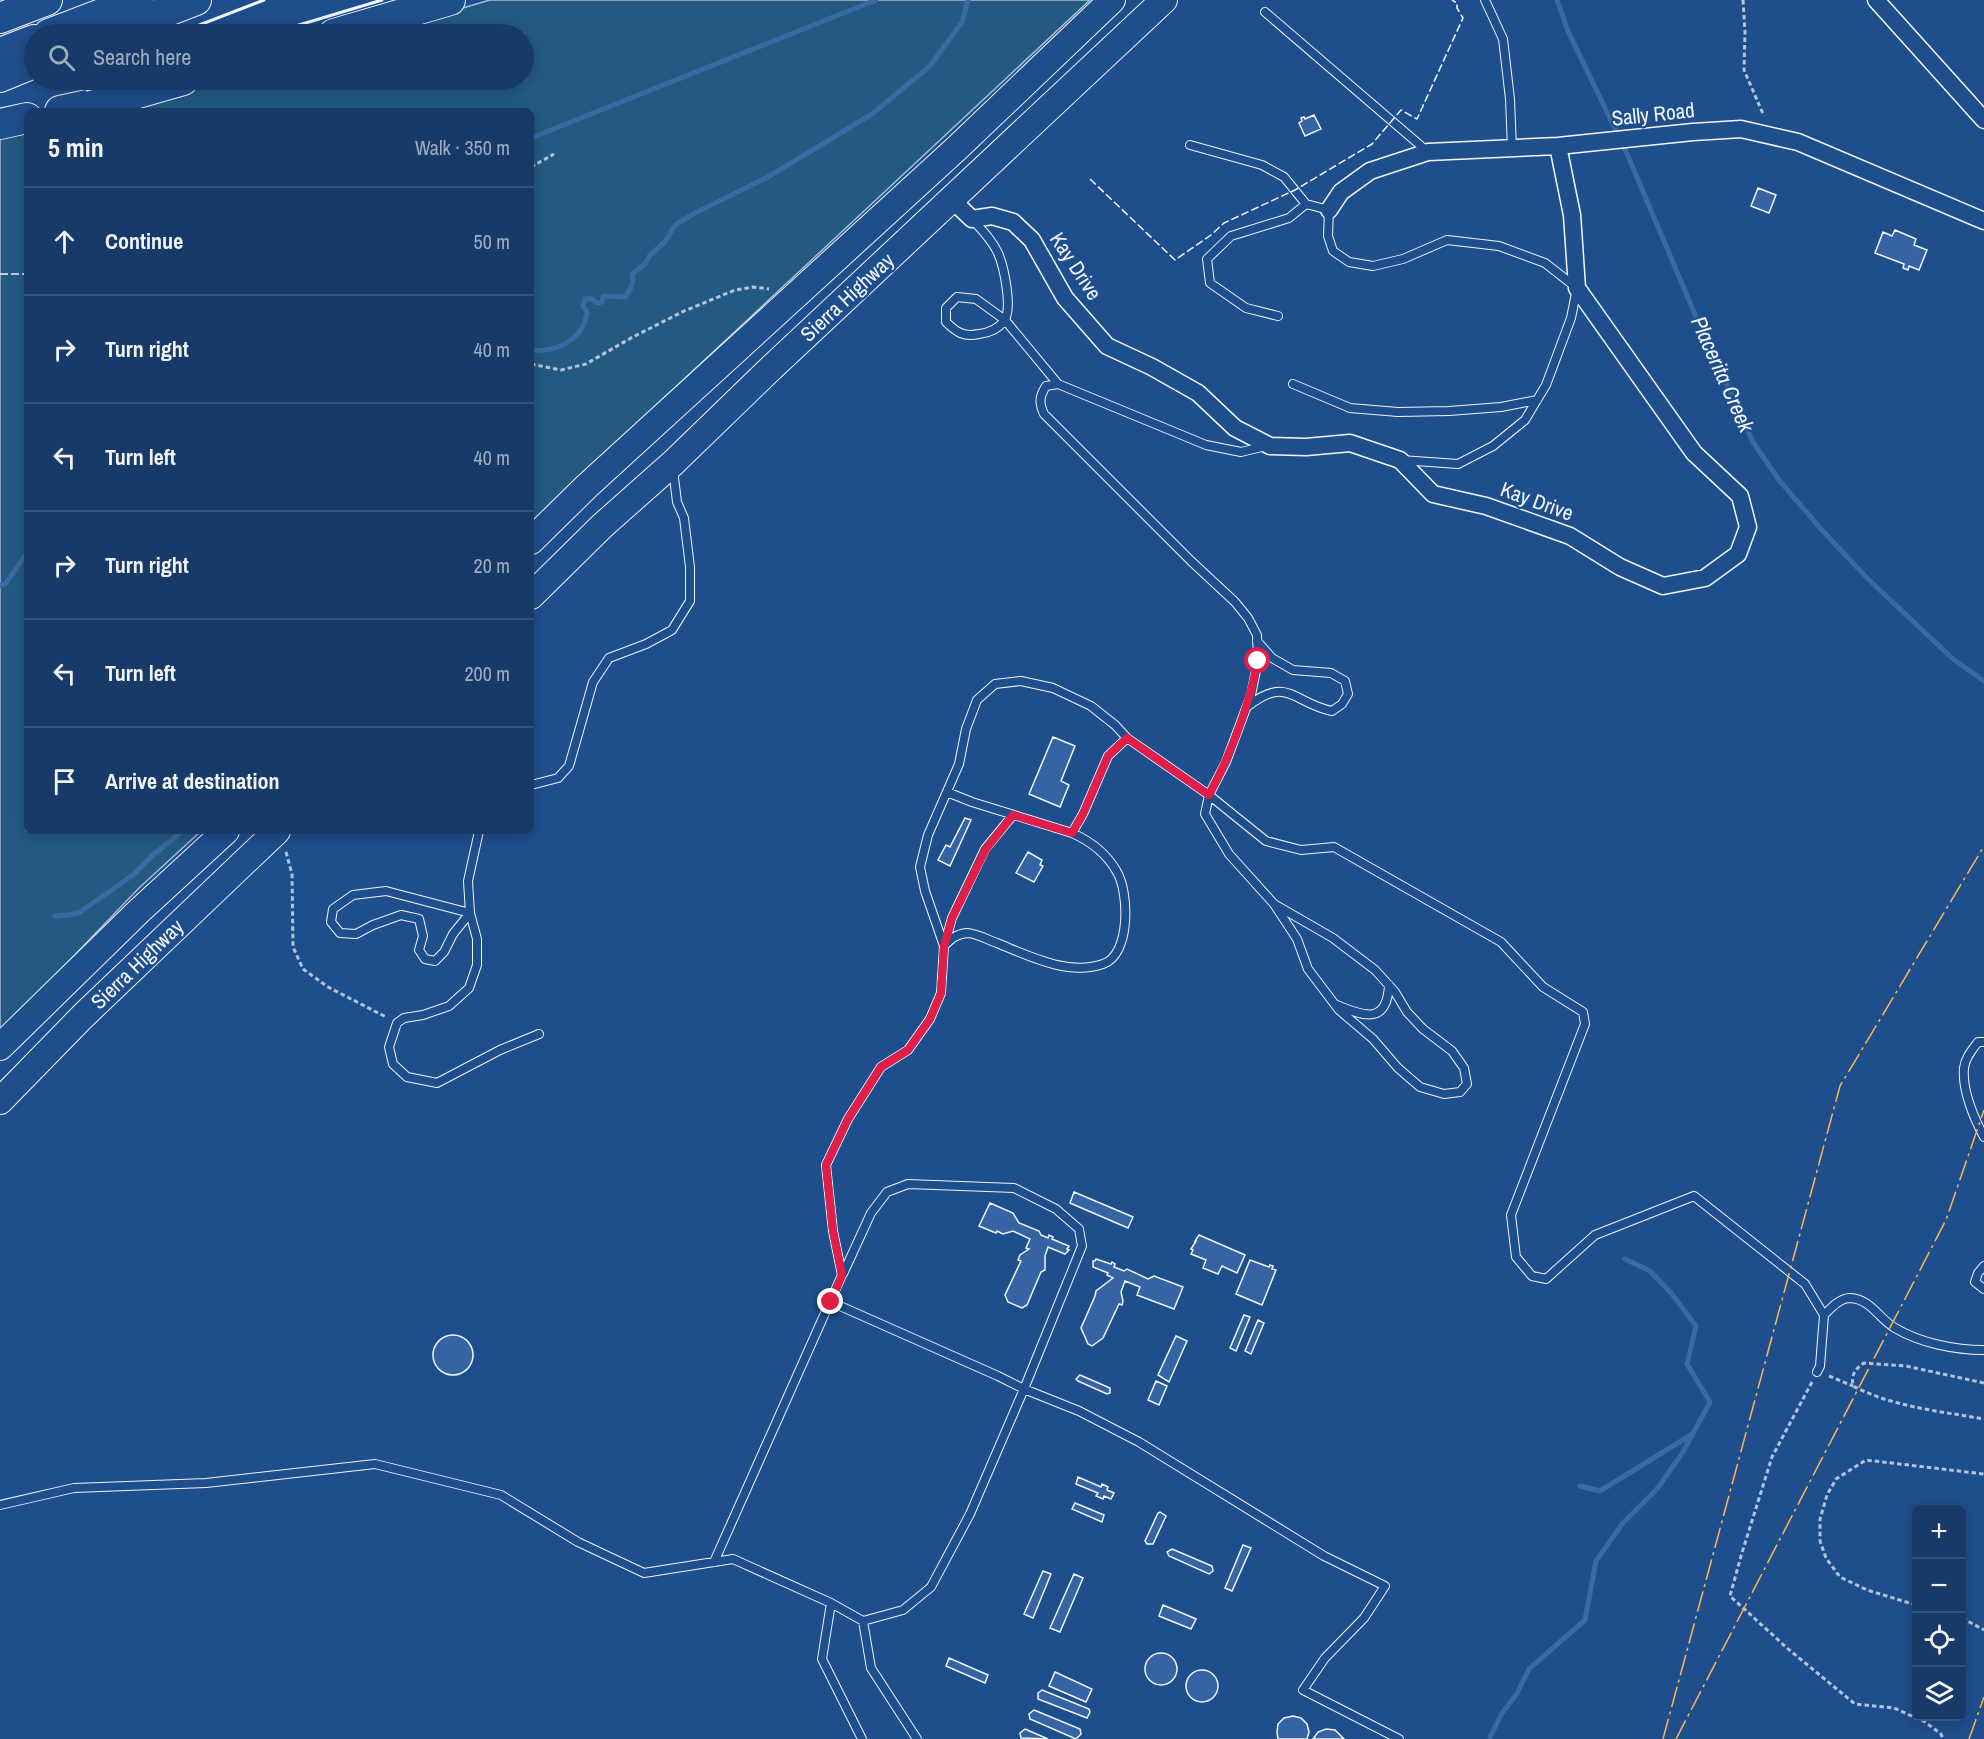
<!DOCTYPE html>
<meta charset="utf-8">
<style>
:root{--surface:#173a69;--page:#20416f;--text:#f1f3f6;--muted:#9eadc0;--line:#36547d}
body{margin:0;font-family:"Archivo Narrow",sans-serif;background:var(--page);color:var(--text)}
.controls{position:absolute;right:18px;bottom:18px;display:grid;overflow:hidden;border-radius:9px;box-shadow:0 3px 15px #0003}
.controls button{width:54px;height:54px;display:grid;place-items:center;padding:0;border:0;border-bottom:2px solid var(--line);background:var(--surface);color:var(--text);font:30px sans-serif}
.stop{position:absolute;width:18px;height:18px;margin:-14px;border:4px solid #e11d48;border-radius:50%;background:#fff}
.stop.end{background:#e11d48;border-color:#fff;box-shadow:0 2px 6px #0008}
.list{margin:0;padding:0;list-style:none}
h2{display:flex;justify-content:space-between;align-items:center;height:78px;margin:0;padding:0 24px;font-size:26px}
h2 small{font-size:20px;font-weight:400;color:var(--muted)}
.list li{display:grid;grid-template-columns:39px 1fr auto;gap:18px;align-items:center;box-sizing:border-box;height:108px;padding:0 24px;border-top:2px solid var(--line)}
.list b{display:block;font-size:22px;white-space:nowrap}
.list em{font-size:20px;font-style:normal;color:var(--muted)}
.icon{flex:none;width:33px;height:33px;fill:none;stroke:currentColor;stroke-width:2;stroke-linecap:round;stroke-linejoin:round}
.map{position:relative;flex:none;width:1984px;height:1739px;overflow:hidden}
.search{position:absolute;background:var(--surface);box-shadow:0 3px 15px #0003;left:24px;top:24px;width:510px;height:66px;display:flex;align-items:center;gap:15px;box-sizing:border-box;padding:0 21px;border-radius:33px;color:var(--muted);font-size:22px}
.panel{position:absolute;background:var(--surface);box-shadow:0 3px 15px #0003;left:24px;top:108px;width:510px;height:726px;border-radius:9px}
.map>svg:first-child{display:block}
.green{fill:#245a82;stroke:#a8bbd7;stroke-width:1.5}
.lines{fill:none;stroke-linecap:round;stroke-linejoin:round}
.stream{stroke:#3b69a3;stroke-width:5}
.building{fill:#3563a3;stroke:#f2f6ff;stroke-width:1.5}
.lane-casing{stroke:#f2f6ff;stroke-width:10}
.street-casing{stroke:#f2f6ff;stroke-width:19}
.primary-casing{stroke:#f2f6ff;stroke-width:28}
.highway-casing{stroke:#f2f6ff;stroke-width:32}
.path{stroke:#b3c4dc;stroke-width:3;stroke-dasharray:4.5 3;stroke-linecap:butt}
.lane{stroke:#1f4e8c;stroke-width:8}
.street{stroke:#1f4e8c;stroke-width:16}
.primary{stroke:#1f4e8c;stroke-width:26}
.highway{stroke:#1f4e8c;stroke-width:30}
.fence{stroke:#f2f6ff;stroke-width:1.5;stroke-dasharray:8 3;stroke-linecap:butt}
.wall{stroke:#f2f6ff;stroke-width:3}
.power{stroke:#ffb74d;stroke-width:1.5;stroke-dasharray:21 4.5 3 4.5;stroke-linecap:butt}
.route{stroke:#e11d48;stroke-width:8}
.labels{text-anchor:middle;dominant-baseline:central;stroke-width:4.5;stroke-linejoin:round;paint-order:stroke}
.street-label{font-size:21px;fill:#f2f6ff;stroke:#1f4e8c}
.water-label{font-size:22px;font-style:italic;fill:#f2f6ff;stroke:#1f4e8c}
</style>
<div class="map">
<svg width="1984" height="1739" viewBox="0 0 1984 1739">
<rect width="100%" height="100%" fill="#1f4e8c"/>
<path class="green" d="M490,0H1090L531,522V111H116L222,80H524V34H374Z
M27,132V831H201L139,888L0,1033V138Z"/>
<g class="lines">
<path class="stream" d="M1557,0L1568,31L1628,156L1702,331L1753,442L1779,480L1821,529L1867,578L1953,659L1984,681
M531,138L876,0
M531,350C557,353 584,339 587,312L583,306L585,299L590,298L597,303L602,302L603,296L625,297C630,290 635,283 632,274L646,263L650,255L665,242L675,225L695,213L768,177L872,114L930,66L962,22L968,0
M0,586L6,583L27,553
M55,916L69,915L80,912L133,875L154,854L183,831
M1580,1486L1600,1491L1691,1435
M1490,1737L1502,1713L1516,1695L1529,1669L1585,1620L1596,1561L1623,1523L1657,1489L1683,1452L1710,1402L1687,1364L1696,1326L1672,1294L1650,1271L1625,1259"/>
</g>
<path class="building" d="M1314,115L1321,129L1305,136L1299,123L1302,121L1301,118L1304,117L1305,119Z
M1758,188L1776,195L1769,213L1751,206Z
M1895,230L1916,239L1914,245L1927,250L1919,270L1909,266L1908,270L1903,268L1904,264L1875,253L1883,232L1892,236Z
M1053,737L1075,746L1061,781L1069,785L1060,807L1029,794Z
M965,818L971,820L950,866L938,860L946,845L950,847Z
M1028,852L1042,860L1040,865L1043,866L1034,882L1016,873Z
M1074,1192L1133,1217L1128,1228L1070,1203Z
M990,1203L1013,1213L1019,1223L1039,1231L1041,1235L1048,1238L1049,1235L1053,1237L1052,1239L1069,1246L1067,1249L1069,1250L1065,1254L1048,1247L1045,1256V1270L1041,1272L1027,1305L1022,1308L1008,1302L1005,1295L1021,1261L1018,1260L1020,1255L1029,1249L1026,1248L1030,1239L1013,1231L1003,1234L997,1231L996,1233L979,1226Z
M1199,1235L1245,1255L1237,1273L1222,1266L1218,1274L1203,1268L1206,1260L1191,1254L1193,1250L1191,1249L1196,1241H1195Z
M1096,1259L1111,1264L1112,1262L1115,1264L1114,1267L1124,1271L1127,1269L1148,1279L1154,1276L1183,1287L1174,1309L1137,1295L1140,1287L1125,1281L1121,1292L1123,1301L1122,1305L1119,1304L1103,1338L1092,1346L1088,1344L1081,1328L1095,1296L1096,1291L1113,1278L1107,1275L1108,1273L1093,1267V1261H1095Z
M1250,1260L1269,1267L1270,1265L1273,1266L1272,1269L1276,1270L1262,1305L1236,1294Z
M1244,1315L1250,1317L1236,1351L1230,1348Z
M1258,1320L1264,1323L1251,1354L1245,1351Z
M433 1355a20 20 0 1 1 40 0a20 20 0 1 1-40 0Z
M1176,1336L1187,1341L1169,1382L1158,1375Z
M1080,1375L1110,1388V1393L1107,1394L1078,1381L1076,1379Z
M1156,1381L1167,1386L1159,1405L1148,1400Z
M1078,1477L1101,1487L1102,1484L1108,1487L1107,1490L1114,1493L1111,1499L1104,1496L1103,1499L1096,1496L1098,1493L1076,1484Z
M1075,1503L1104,1515L1102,1522L1072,1509Z
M1160,1512L1166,1516L1153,1544H1147L1145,1541L1158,1513Z
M1243,1545L1251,1548L1232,1591L1225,1588Z
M1172,1549L1212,1566L1213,1571L1209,1574L1169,1556L1167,1552Z
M1043,1571L1051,1574L1033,1618L1024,1614Z
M1074,1574L1083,1578L1060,1632L1050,1628Z
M1163,1605L1196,1619L1191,1629L1159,1616Z
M1145 1669a16 16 0 1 1 32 0a16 16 0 1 1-32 0Z
M949,1658L988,1675L985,1683L946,1666Z
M1186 1686a16 16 0 1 1 32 0a16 16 0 1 1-32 0Z
M1055,1672L1092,1689L1086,1702L1049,1686Z
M1042,1690L1089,1709L1090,1712L1087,1718L1038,1699V1693Z
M1034,1710L1080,1729L1081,1734L1076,1739L1030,1719L1029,1714Z
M1293,1716L1301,1718L1307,1724L1309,1732L1307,1739H1278L1277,1732L1278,1724L1284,1718Z
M1025,1729L1048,1739L1021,1738L1020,1733Z
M1326,1729L1335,1730L1344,1739H1313L1318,1732Z"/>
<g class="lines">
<defs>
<path id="lane" d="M1485,0L1503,39L1510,99L1512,149
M1265,12L1428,152
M1190,145L1262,165L1284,177L1306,204
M972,219C982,230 992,240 998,253C1004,267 1013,309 1004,321C998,329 988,333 979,334C964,337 957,333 946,322V308L957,297L976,299L1005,320L1058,384
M1278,316L1246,308L1210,283L1207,259L1231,236L1289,218L1306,204L1329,210L1328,236L1333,251L1349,262L1373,266L1403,259L1447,240L1499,246L1545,263L1577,288L1571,318L1546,385L1525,420L1493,446L1458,464L1401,460
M1293,384L1350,408L1398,412L1449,411L1501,407L1537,400
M1266,446L1241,452L1206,445L1058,384L1046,386C1039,397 1039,403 1044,414L1191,561L1235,602L1248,618L1257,635L1258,661L1251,695L1226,762L1209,795L1205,814L1229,854L1274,904L1333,938L1375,970L1395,992L1407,1012L1423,1029L1452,1051L1464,1068L1467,1084L1460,1092L1444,1094L1420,1087L1398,1068L1373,1039L1339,1010L1308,969L1297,939L1274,904
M1248,706C1288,675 1293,703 1332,711L1342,704L1348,694L1345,681L1331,673L1293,670L1272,658L1257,641
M531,785L558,778L569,766L593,682L609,658L646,644L672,630L690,601V567L684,518L677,502L673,469
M479,831L468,881L470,913L477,939V965L469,988L449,1006L423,1015L404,1018L397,1023L389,1047L393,1064L407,1077L437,1083L500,1050L539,1034
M1072,833L1083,814L1108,756L1127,738
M386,891L470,913L453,934L444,952L435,961L425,959L419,950L423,936L419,919L401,915L373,925L356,934L340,933L331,922L333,909L353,895Z
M945,943L952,918L985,849L1013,815
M944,946C951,939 956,934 967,933C976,933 988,940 997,943C1029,956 1068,976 1103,964C1131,955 1129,892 1117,872C1107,854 1090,841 1072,833L972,802L947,792
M1337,1005C1365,1017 1387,1024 1389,985
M1984,1042H1978C1972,1050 1965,1058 1964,1068C1962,1090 1974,1118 1984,1137
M1984,1266L1978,1273L1975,1282L1984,1289
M843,1274L871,1213L887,1192L908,1184L1014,1188L1056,1209L1079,1229L1082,1246L1024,1389L1079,1411L1139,1442L1324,1556L1385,1586L1364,1618L1325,1658L1303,1690L1399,1739
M831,1302L998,1376L1024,1389L970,1514L931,1587L903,1610L863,1621
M1824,1315C1831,1308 1840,1298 1850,1298C1871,1299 1879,1319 1895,1328C1920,1343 1955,1350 1984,1350
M0,1505L74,1488L206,1483L375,1464L501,1495L578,1542L644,1573L733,1559L831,1603
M714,1562L842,1275L833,1231L826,1165L848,1119L881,1067L908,1050L930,1019L941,993L944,946L925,891L920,867L928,835L959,764L966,729L977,700L995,684L1021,681L1053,688L1091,706L1115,725L1127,738L1209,795L1266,841L1301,850L1334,847L1501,942L1543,987L1583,1012L1585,1024L1511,1215L1516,1257L1532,1276L1546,1279L1595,1235L1694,1196L1805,1284L1824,1315L1820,1366L1817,1372
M862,1739L822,1659L831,1603L863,1621L871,1668L917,1739"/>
<path id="street" d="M1876,0L1984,120
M951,199L972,219L992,216L1013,222L1032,240L1065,298L1107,346L1152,367L1198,393L1235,428L1270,446L1306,447L1350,443L1400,460L1433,494L1486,506L1570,536L1620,567L1663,586L1705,578L1738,554L1748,527L1740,496L1694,453L1577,288L1572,215L1558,146
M1329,210L1341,192L1370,171L1428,152L1558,146L1693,132L1741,129L1798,142L1984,221"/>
<path id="primary" d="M531,541L587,486L957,148L1112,0
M531,596L602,526L673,463L768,371L1164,0
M0,1047L139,911L226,831
M0,1101L83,1016L277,831"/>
<path id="highway" d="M0,18L47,0
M49,34L138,0
M108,34L196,0
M334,34L450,0
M0,53L34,40
M0,77L34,63
M60,111L120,98L183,80
M0,124L27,118"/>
</defs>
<use href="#lane" class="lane-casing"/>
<use href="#street" class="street-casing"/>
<use href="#primary" class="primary-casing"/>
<use href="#highway" class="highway-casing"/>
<path class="path" d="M1743,0L1745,32L1744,70L1764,116
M531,167L554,154
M531,364L561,370L586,364L631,338L682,312L735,290L753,287L769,289
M286,852L292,874L293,947L303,969L328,987L386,1017
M1829,1376L1853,1386
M1812,1382L1772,1457L1741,1556L1730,1596L1787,1648L1855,1704L1894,1708L1925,1722L1941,1734L1943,1739
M1984,1383L1906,1366L1864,1363C1855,1369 1851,1375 1853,1386C1893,1407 1939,1411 1984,1419
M1916,1605L1867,1590L1840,1577L1826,1558L1820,1541V1519L1827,1495L1836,1479L1866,1460L1984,1474
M1962,1618L1984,1630"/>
<use href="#lane" class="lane"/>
<use href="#street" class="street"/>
<use href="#primary" class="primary"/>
<use href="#highway" class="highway"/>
<path class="fence" d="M1090,179L1175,260L1211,235L1224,223L1295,190L1372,144L1401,110L1417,119L1463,18L1457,8V3L1452,0
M0,274H27"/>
<path class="wall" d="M176,34L264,0
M269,34L382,0
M84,80L87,90L122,80"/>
<path class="power" d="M1663,1739L1840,1086L1984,846
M1676,1739L1946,1220L1984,1110
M1969,1739L1984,1697"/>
</g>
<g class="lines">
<path class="route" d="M831,1302L842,1275L833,1231L826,1165L848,1119L881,1067L908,1050L930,1019L941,993L944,946L952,918L986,849L1013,815L1072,833L1083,814L1108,756L1127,738L1209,795C1232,752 1248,709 1258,661"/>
</g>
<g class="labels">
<g class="street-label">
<text transform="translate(1653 114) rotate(-6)">Sally Road</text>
<text transform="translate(1076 266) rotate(57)">Kay Drive</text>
<text transform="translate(847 297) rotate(-43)">Sierra Highway</text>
<text transform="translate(1537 501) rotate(20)">Kay Drive</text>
<text transform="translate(137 964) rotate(-44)">Sierra Highway</text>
</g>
<g class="water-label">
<text transform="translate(1723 374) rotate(66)">Placerita Creek</text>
</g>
</g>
</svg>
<div class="controls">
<button>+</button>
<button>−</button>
<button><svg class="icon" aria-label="locate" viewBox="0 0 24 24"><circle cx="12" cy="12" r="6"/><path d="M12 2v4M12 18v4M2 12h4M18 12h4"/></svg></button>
<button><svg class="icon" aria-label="layers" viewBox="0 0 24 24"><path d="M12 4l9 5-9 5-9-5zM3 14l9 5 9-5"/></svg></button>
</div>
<div class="stop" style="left:1258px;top:661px"></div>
<div class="stop end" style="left:831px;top:1302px"></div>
<div class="search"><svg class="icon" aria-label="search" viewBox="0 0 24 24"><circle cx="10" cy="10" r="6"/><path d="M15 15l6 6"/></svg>Search here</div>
<section class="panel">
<h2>5 min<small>Walk · 350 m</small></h2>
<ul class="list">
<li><svg class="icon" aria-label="ahead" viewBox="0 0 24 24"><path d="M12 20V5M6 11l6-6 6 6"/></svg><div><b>Continue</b></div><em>50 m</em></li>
<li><svg class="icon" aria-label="right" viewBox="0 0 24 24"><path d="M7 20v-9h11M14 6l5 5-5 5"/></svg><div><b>Turn right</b></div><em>40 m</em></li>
<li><svg class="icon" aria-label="left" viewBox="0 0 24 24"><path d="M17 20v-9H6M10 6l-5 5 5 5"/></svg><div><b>Turn left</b></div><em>40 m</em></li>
<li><svg class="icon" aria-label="right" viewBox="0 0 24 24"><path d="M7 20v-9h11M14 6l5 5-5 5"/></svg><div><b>Turn right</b></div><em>20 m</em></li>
<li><svg class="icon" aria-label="left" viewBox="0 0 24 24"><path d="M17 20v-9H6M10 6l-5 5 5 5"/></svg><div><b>Turn left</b></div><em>200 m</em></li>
<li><svg class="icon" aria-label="arrive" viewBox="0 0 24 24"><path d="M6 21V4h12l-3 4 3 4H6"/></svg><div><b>Arrive at destination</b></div></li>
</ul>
</section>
</div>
